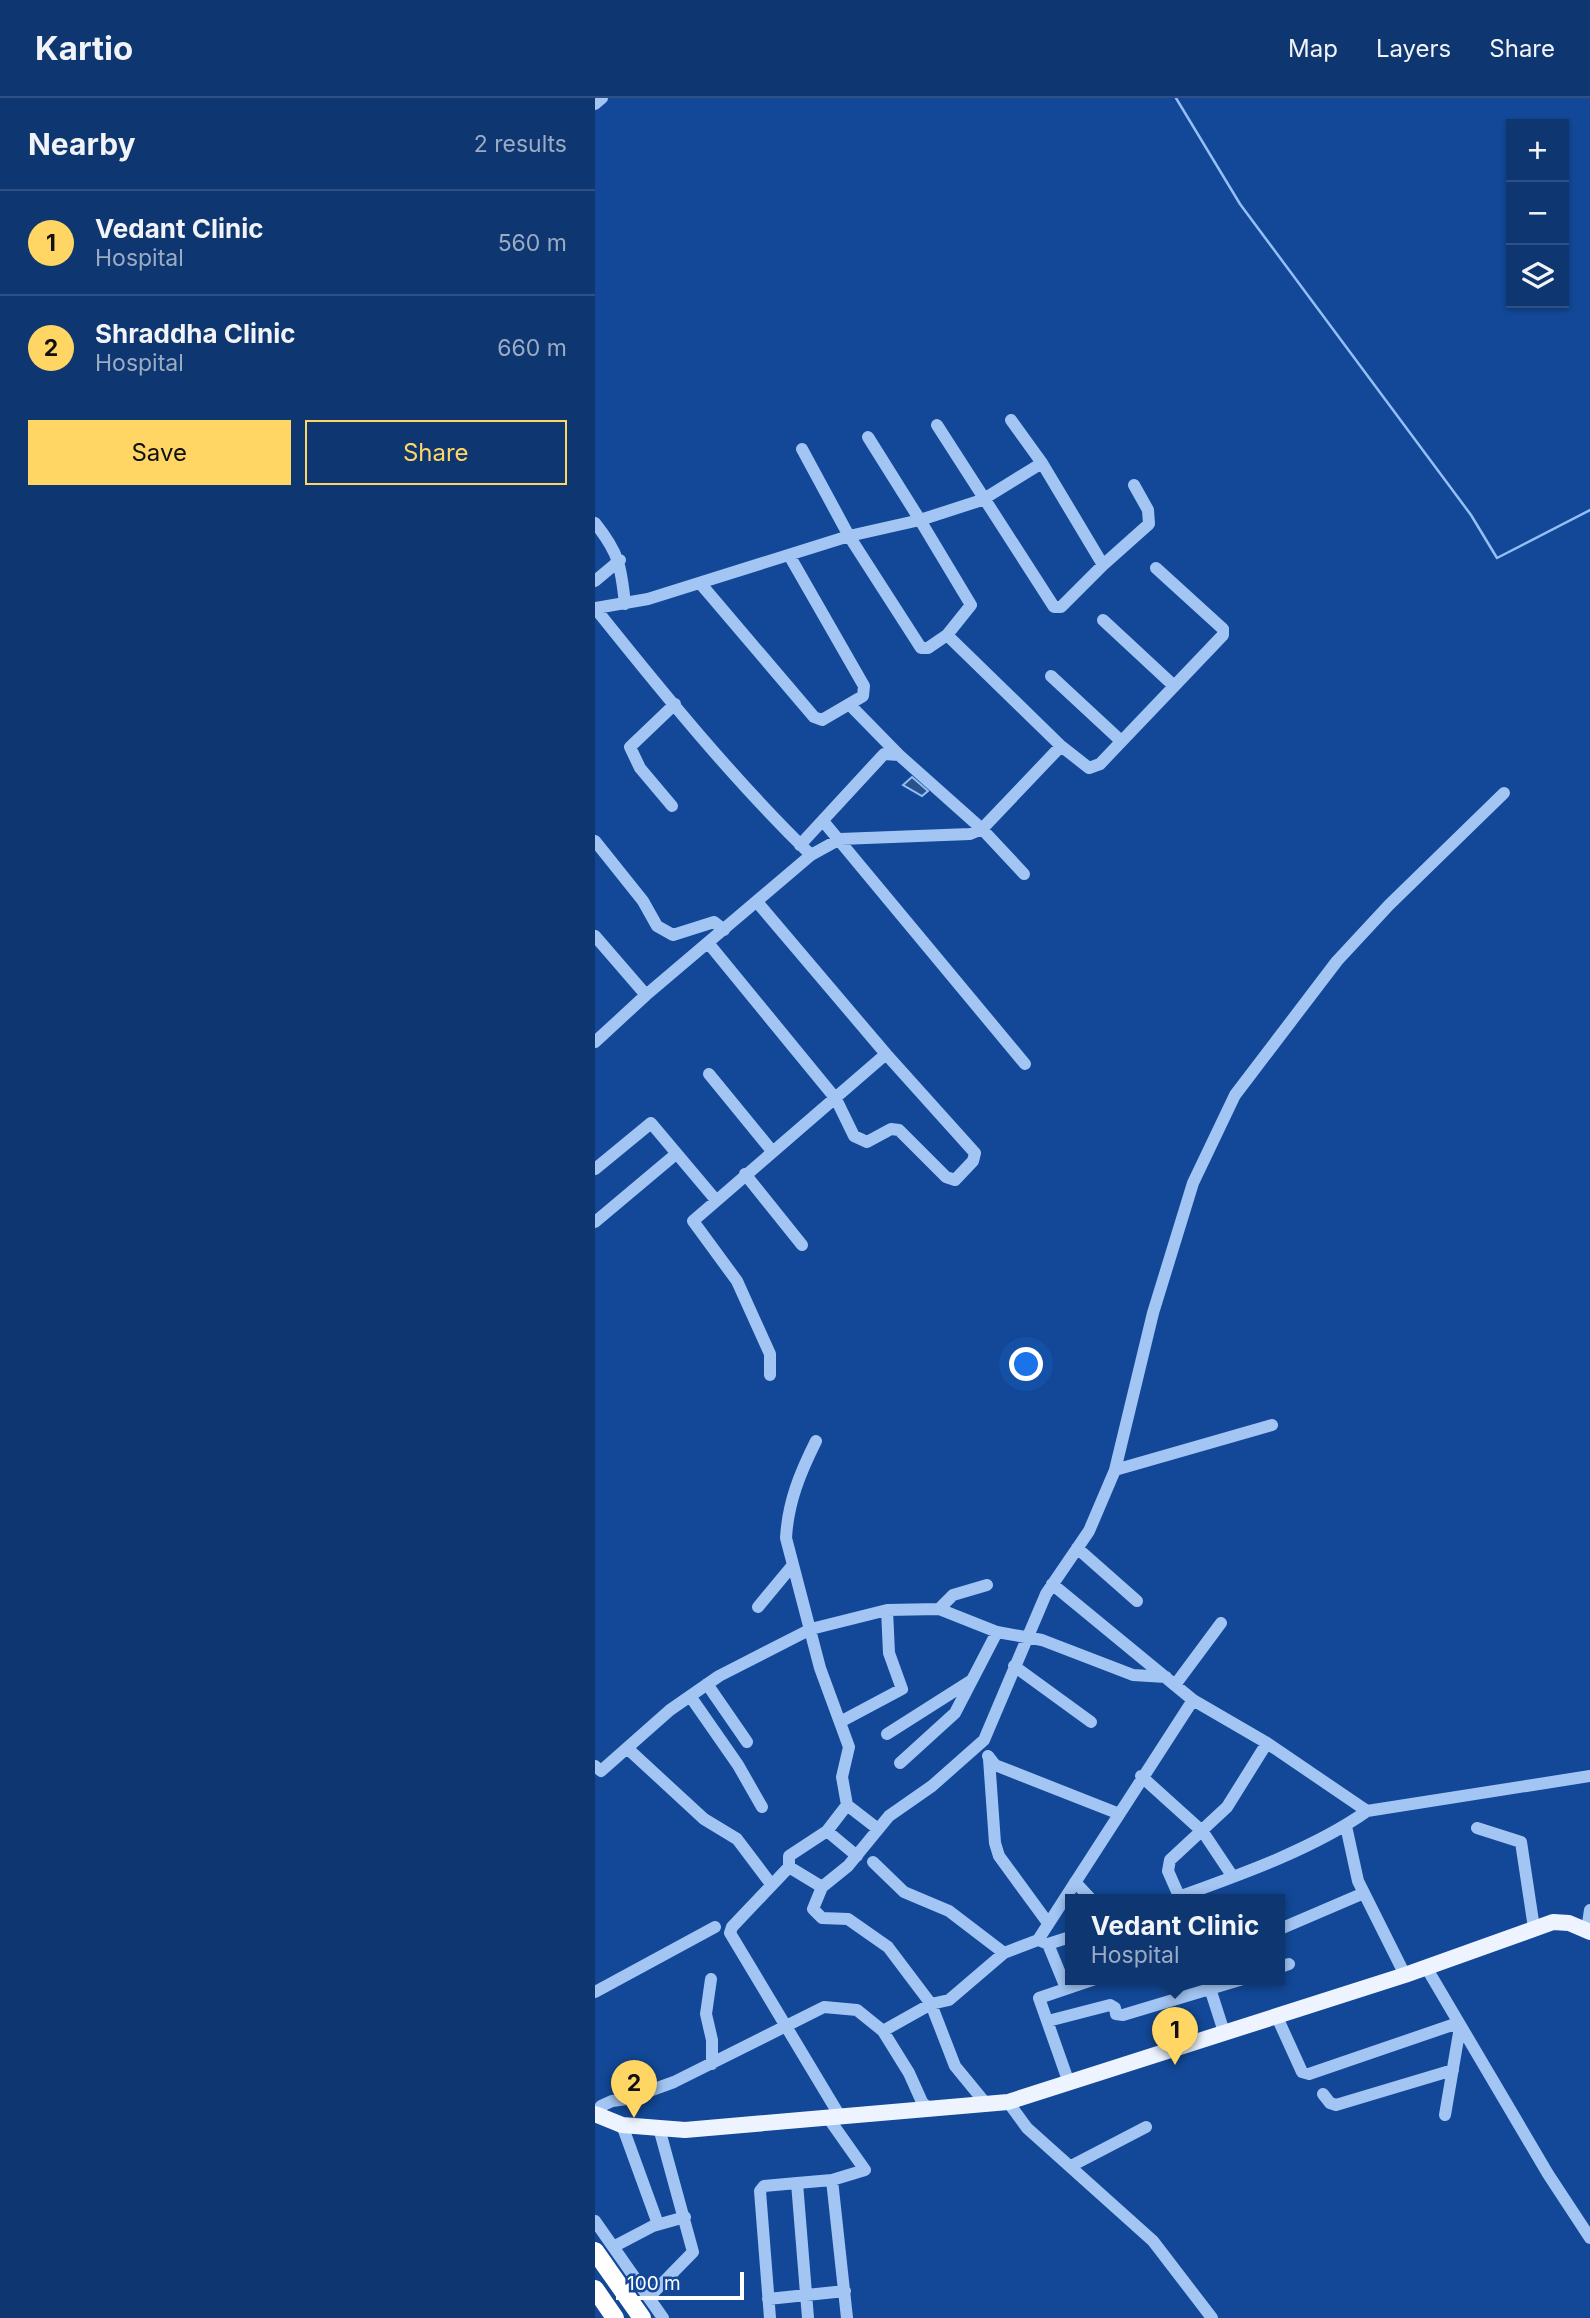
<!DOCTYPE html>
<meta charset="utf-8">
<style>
:root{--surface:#0e3671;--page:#1c4179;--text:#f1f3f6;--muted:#9babc3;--line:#2e5084;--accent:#ffd664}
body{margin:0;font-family:Inter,sans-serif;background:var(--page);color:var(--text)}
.controls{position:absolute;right:21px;top:21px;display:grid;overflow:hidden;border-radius:0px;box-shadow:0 2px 5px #0004}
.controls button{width:63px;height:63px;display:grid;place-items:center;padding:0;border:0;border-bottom:2px solid var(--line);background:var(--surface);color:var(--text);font:35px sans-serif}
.scale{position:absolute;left:21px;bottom:18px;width:128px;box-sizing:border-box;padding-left:7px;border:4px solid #fff;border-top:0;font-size:19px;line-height:24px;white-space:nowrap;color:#fff;-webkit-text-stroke:5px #124897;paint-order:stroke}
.you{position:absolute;left:432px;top:1267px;width:24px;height:24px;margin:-18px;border:5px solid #fff;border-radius:50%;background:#1a73e8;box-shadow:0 0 0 10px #1a73e833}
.badge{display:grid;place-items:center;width:46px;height:46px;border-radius:50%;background:var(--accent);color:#111;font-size:23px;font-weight:700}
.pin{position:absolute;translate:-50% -58px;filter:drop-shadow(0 2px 4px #0008)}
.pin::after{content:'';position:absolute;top:37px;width:24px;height:21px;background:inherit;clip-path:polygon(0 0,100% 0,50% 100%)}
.popup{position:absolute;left:470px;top:1796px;width:220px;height:91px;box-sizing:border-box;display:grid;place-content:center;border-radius:0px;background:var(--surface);filter:drop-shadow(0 2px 5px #0005);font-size:23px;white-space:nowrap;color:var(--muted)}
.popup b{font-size:26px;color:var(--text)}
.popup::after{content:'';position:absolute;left:50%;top:100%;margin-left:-14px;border:14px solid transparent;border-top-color:var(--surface)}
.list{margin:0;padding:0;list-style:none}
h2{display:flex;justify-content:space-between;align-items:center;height:91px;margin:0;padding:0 28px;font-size:30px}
h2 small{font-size:23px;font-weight:400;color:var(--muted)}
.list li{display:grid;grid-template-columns:46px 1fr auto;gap:21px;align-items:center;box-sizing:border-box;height:105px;padding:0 28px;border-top:2px solid var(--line)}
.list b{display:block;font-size:26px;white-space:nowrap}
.list p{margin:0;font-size:23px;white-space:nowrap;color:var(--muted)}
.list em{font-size:23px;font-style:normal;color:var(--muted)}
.actions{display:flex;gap:14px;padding:21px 28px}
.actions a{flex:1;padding:16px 0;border:2px solid var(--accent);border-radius:0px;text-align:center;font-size:24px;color:var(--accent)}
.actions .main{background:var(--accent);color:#111}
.icon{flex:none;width:38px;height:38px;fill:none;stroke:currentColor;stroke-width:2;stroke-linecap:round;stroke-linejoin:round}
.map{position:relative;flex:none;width:995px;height:2220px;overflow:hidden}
header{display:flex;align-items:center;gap:42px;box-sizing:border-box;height:98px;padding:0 35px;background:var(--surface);border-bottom:2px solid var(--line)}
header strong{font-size:33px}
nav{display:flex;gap:38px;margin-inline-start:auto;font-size:24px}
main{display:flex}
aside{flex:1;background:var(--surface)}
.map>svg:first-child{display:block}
.water{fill:#29518b;stroke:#94bff6;stroke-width:2}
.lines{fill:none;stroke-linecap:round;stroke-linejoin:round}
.stream{stroke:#94bff6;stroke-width:2.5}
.minor{stroke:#a2c5f3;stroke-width:12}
.major{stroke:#eef4ff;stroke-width:16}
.highway{stroke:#fff;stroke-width:18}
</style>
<header>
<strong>Kartio</strong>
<nav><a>Map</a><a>Layers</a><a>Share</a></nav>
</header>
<main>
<aside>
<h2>Nearby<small>2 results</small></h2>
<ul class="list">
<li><span class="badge">1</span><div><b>Vedant Clinic</b><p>Hospital</p></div><em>560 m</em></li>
<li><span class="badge">2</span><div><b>Shraddha Clinic</b><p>Hospital</p></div><em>660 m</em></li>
</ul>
<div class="actions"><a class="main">Save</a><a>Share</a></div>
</aside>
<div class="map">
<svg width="995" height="2220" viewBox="0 0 995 2220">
<rect width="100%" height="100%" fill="#124897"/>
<path class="water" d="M317,679L333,693L327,698L308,687Z"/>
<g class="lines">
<path class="stream" d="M581,0L645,106L876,417L902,460L995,412"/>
<path class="minor" d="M0,6L7,0
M416,322L447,365L508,467L554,426L553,412L539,387
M342,327L459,509H466L508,467
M273,339L325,422L254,438L326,550H333L352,537
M447,365L387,402L325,422L376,507L352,537L466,648
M0,425C24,455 26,468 30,506
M0,483L25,462
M105,485L219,619L227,622L268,598L269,588L194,457
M0,510C68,595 138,681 216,757
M1,510L53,501L254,438L207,351
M508,522L578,587
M456,578L525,642
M254,606L304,657
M77,708L45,670L35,649L80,606
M228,723L430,966
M0,743L48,803L62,828L78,837L119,824L129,832
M205,747L289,656L304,657L387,731L429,776
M162,804L291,956L98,1123L142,1183L175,1256V1277
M0,838L51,897
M114,846L241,1001L259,1038L272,1044L296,1031L304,1032L351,1079L360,1082L378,1063L380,1055L291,956
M0,944L51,897L216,757L245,741L375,736L387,731L466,648L494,670L505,666L628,537V531L561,470
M114,976L177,1053
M0,1071L56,1025L120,1101
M150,1076L207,1147
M0,1124L81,1056
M221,1343C205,1375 193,1404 191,1440L225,1570L254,1649L247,1679L252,1707L232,1733L194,1758V1769L137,1829L135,1835L246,2020
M520,1372L558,1215L598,1085L640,997L742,863L794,807L909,695
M482,1450L542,1503
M457,1486L598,1602L672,1645L772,1713
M163,1509L197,1468
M344,1511L358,1497L392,1487
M419,1568L496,1624
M112,1586L152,1644
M580,1587L626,1525
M95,1598L143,1667L167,1709
M245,1624L307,1591L294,1555L292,1512
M292,1636L377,1582
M32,1650L109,1721L142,1741L176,1786
M393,1658L400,1667L522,1715
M394,1661L400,1745L404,1758L453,1825
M305,1665L360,1615L402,1534
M0,1668L6,1673L75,1612L124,1578L216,1531L292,1512L344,1511L402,1534L447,1542L538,1577L571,1579
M546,1678L608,1734L638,1779
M252,1707L283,1731
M751,1728L763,1783L810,1877
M882,1730L926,1744L939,1830
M232,1733L262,1758
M278,1764L309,1794L354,1813L409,1855
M194,1769L227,1789L253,1768L294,1718L337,1688L389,1642L451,1496L494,1433L520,1372L677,1327
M480,1784L496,1801
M227,1789L218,1811L227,1820L253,1821L293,1849L336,1906L360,1968L392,2007
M584,1798L573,1773L575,1762L632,1709L672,1645
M587,1801L586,1798C647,1776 720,1750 772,1713L995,1678
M685,1831L769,1795
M992,1832L995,1812
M446,1843L453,1846L475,1839
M453,1846L471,1890
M685,1869L694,1866
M831,1869L953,2076L995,2140
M116,1881L111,1916L117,1942V1966
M612,1881L629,1934
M0,1894L120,1829
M682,1919L707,1974L714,1976L863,1925
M453,1923L515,1907L520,1910L521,1916L528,1917L648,1881
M288,1933L314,1975L327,2004L335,2012
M474,1985L444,1900L500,1881
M728,1996L735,2005L741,2007L858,1972
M413,2004L432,2030L558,2143L617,2220
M1,2016L6,2008L17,2003L32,2001L79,1984L229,1909L262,1912L288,1933L336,1906L354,1902L409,1855L443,1842L598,1602
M850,2017L865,1929
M27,2027L63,2126
M476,2068L551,2029
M237,2082L252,2220
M0,2123L68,2220
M18,2149L58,2128L90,2119
M54,2199L98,2154L64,2030
M173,2201L250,2193
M175,2220L165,2093L169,2088L202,2085
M213,2220L202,2085L237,2082L270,2072L234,2021"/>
<path class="major" d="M0,2016L27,2027L90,2032L413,2004L810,1877L958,1824L974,1825L995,1834"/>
<path class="highway" d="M0,2153L47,2220
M0,2191L20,2220"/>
</g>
</svg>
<div class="controls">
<button>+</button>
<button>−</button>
<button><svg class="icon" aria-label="layers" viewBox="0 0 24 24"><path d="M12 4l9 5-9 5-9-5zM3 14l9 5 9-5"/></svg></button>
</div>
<div class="scale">100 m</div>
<div class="you"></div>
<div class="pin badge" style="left:580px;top:1967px">1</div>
<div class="popup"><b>Vedant Clinic</b>Hospital</div>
<div class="pin badge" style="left:39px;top:2020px">2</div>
</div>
</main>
